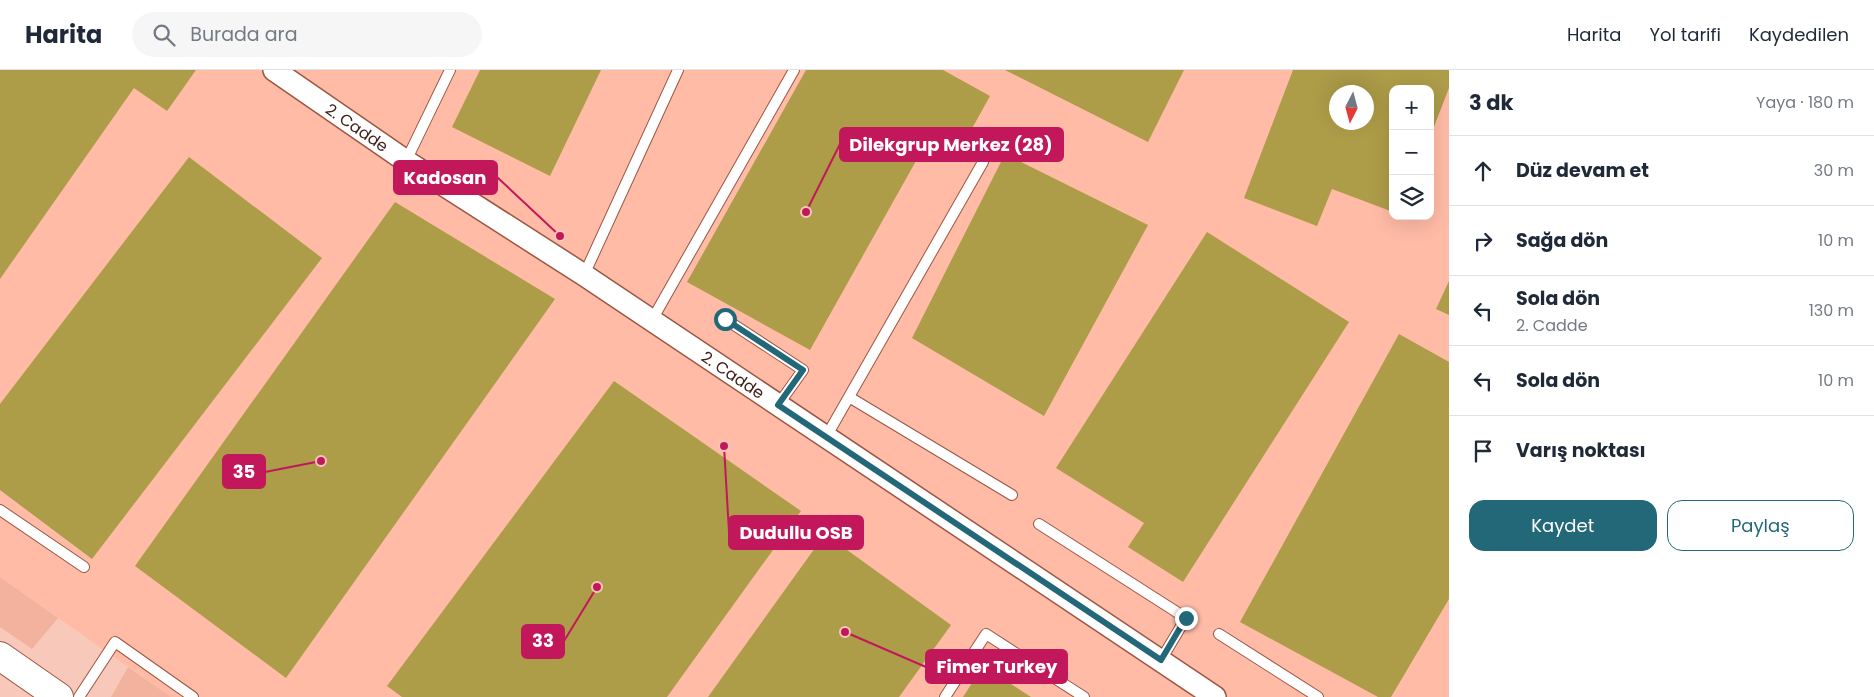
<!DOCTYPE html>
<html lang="tr">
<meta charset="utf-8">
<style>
:root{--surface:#fff;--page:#f6f6f7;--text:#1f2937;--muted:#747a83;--line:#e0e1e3;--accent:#236879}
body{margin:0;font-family:Poppins,sans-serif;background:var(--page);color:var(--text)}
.controls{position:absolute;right:15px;top:15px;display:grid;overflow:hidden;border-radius:10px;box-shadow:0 5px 20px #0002}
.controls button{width:45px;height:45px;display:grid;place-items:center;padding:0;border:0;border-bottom:1px solid var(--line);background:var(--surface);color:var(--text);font:25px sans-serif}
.compass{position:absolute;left:1329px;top:15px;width:45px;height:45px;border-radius:50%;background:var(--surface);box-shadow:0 5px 20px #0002;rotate:186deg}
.stop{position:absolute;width:15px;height:15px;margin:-11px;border:4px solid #236879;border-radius:50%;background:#fff}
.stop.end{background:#236879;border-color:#fff;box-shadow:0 1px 5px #0008}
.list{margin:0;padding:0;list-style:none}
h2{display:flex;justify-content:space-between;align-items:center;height:65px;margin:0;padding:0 20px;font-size:21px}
h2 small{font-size:16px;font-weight:400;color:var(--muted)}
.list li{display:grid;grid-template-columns:32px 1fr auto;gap:15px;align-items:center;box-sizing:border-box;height:70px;padding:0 20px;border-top:1px solid var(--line)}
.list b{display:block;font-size:19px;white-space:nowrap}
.list p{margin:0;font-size:16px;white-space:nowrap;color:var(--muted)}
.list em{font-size:16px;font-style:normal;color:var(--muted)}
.actions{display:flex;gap:10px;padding:15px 20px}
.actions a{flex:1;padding:11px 0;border:1px solid var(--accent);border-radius:15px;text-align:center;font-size:18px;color:var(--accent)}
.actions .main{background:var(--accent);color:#fff}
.icon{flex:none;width:28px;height:28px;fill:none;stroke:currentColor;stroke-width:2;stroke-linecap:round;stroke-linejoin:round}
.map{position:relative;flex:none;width:1449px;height:627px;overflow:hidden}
header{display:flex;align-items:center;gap:30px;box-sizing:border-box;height:70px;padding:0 25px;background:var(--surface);border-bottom:1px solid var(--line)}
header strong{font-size:24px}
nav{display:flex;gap:28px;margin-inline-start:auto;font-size:18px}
.search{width:350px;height:45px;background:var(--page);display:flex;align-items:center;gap:12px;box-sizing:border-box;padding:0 18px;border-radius:28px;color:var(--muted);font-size:19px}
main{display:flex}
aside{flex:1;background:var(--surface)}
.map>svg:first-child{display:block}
.built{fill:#ffbba6;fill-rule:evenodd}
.green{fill:#f2b29e}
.building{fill:#ad9c48;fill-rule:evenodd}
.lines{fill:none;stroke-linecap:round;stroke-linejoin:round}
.service-casing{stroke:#9b5642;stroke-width:12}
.minor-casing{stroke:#9b5642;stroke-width:24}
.secondary-casing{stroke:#9b5642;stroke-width:30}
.service{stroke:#fff;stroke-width:10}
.minor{stroke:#fff;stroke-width:21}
.secondary{stroke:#fff;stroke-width:28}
.route{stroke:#236879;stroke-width:6}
.labels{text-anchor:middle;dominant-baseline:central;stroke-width:4;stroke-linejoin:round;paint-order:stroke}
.street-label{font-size:16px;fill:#3e2118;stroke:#f8c9ba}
.leader{fill:none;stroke:#c2185b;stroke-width:2}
.callout-dot{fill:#c2185b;stroke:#f8c9ba;stroke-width:2}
.callout{fill:#c2185b;stroke:#c2185b;stroke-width:2}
.callout-label{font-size:18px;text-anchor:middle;font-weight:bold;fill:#fff}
</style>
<header>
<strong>Harita</strong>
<div class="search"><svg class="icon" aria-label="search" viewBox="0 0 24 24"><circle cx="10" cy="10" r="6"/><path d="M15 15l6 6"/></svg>Burada ara</div>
<nav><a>Harita</a><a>Yol tarifi</a><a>Kaydedilen</a></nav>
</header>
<main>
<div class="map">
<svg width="1449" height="627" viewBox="0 0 1449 627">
<rect width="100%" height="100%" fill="#f8c9ba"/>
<path class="built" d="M0,0H1449V627H171L0,507ZM1393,19H1430V146H1393ZM1336,22H1366V52H1336Z"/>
<path class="green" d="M0,507L58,548L32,579L0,557Z
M128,597L171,627H111Z"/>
<path class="building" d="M0,0H196L167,41L134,18L0,209Z
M480,0H601L550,106L452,57Z
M806,0H943L990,26L964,73L935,57L810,280L687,212Z
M1005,0H1184L1148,72Z
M1293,0H1449V18L1430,67V19H1393V142L1332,119L1317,156L1244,128ZM1336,22H1366V52H1336Z
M1005,84L1148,155L1044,346L912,268Z
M189,87L322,188L92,489L0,420V334Z
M395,132L555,229L286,608L135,496Z
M1207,162L1349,252L1183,512L1128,477L1144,453L1056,398Z
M1449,211V245L1436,239Z
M1399,264L1449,292V529L1391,627H1378L1240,552Z
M614,311L801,441L667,627H402L387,616Z
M825,464L951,555L899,627H708Z
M983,596L1031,627H963Z"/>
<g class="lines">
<defs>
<path id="service" d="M406,91L450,0
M584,205L678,0
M725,249L803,300L778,335
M652,250L794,0
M849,327L1012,425
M826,367L983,92
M0,440L84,497
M1039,454L1186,548L1161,590
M1219,564L1318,627
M79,627L115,572L193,627
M945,627L986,564L1084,627"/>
<g id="minor">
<path id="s1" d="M274,0L406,91L584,205L1215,627"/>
</g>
<path id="secondary" d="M0,586L59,627"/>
</defs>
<use href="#service" class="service-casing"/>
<use href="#minor" class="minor-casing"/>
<use href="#secondary" class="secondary-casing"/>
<use href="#service" class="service"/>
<use href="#minor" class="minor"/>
<use href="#secondary" class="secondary"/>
</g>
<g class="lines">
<path class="route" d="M725,249L803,300L778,335L1161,590L1186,548"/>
</g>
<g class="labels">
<g class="street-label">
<text stroke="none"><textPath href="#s1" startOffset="101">2. Cadde</textPath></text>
<text stroke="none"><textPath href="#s1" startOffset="551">2. Cadde</textPath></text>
</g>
</g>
<path class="leader" d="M806 142L840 74M560 166L497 107M321 391L265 402M724 376L729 462M597 517L564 571M845 562L926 597"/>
<g class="callout-dot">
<circle cx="806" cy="142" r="5"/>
<circle cx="560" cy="166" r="5"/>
<circle cx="321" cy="391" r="5"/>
<circle cx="724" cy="376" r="5"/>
<circle cx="597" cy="517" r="5"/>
<circle cx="845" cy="562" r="5"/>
</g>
<g class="callout">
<rect x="840" y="58" width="223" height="33" rx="5"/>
<rect x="394" y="91" width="103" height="33" rx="5"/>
<rect x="223" y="385" width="42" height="33" rx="5"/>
<rect x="729" y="446" width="134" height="33" rx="5"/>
<rect x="522" y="555" width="42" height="33" rx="5"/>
<rect x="926" y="580" width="141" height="33" rx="5"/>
</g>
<g class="callout-label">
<text x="951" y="81">Dilekgrup Merkez (28)</text>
<text x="445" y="114">Kadosan</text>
<text x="244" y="408">35</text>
<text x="796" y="469">Dudullu OSB</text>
<text x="543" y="577">33</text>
<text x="997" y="603">Fimer Turkey</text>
</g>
</svg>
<div class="controls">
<button>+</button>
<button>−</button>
<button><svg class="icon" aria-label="layers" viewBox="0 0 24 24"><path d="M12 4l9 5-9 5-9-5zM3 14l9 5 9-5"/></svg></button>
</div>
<svg class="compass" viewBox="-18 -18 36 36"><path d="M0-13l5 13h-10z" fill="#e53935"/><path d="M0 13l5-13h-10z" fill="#747a83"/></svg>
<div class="stop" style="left:725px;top:249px"></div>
<div class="stop end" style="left:1186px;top:548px"></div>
</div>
<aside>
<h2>3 dk<small>Yaya · 180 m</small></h2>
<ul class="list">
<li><svg class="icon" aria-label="ahead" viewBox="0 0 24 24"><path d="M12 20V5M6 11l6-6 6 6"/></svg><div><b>Düz devam et</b></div><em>30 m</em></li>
<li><svg class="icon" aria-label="right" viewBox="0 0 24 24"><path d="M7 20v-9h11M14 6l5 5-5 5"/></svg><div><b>Sağa dön</b></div><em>10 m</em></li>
<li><svg class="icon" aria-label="left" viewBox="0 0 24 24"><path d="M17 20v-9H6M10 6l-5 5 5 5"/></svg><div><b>Sola dön</b><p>2. Cadde</p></div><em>130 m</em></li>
<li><svg class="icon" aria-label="left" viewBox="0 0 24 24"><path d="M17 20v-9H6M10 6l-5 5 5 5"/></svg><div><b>Sola dön</b></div><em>10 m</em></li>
<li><svg class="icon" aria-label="arrive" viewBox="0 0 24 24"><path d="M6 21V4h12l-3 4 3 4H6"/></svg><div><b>Varış noktası</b></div></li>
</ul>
<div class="actions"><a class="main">Kaydet</a><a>Paylaş</a></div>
</aside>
</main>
